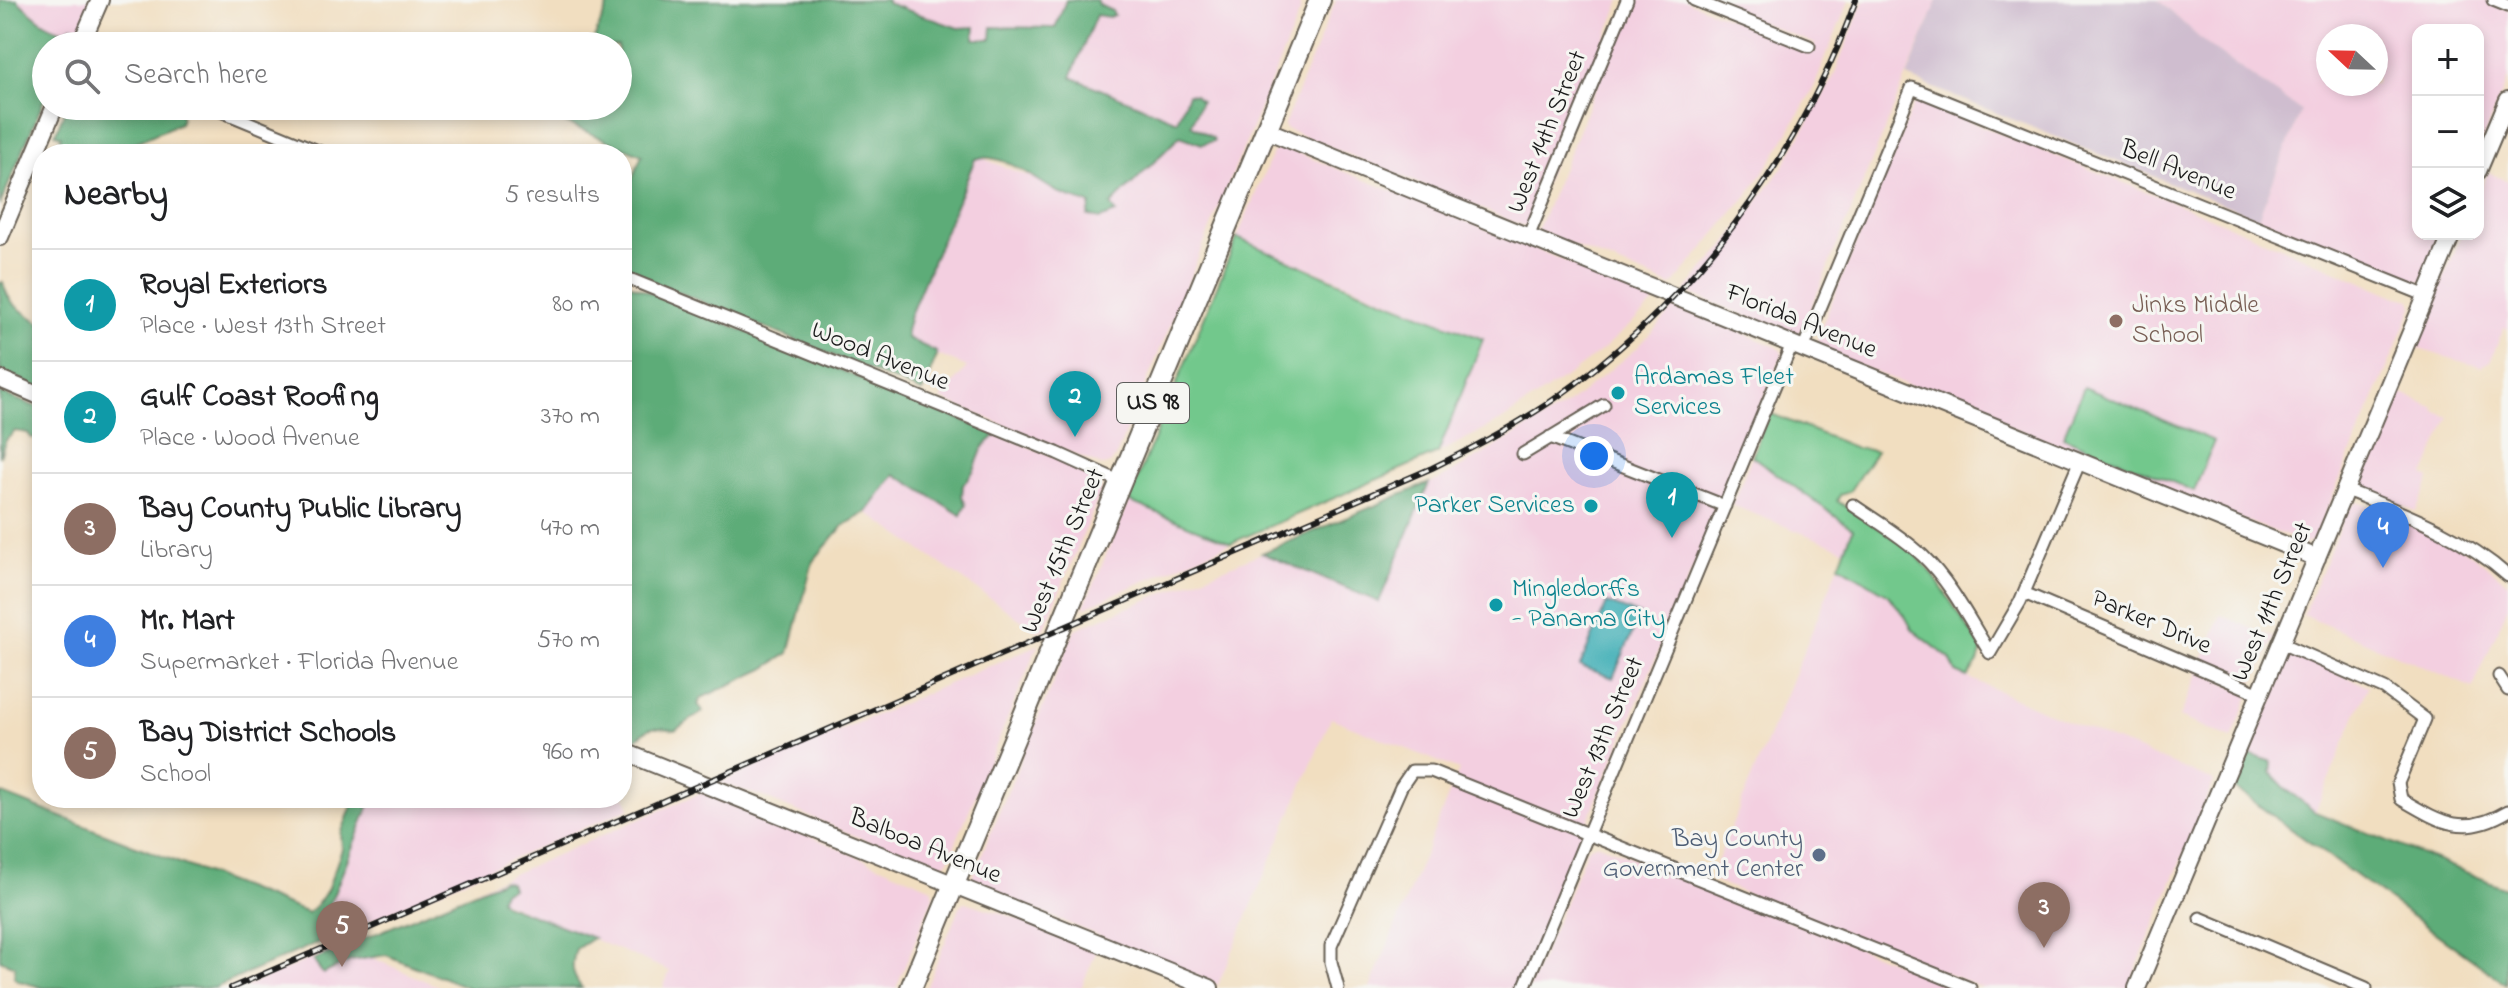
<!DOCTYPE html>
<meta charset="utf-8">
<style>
:root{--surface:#fff;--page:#f6f6f6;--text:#202124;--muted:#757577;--line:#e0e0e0;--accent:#0f766e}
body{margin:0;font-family:"Indie Flower",sans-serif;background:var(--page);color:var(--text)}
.controls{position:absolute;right:24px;top:24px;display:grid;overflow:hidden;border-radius:16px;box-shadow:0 4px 12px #0003}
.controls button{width:72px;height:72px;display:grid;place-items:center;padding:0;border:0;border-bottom:2px solid var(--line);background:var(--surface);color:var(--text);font:40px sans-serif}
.compass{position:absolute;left:2316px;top:24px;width:72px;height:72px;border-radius:50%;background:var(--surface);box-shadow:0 4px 12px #0003;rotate:292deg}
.you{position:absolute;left:1594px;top:456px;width:28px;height:28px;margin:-20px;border:6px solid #fff;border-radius:50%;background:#1a73e8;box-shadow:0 0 0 12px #1a73e833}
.badge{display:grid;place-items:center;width:52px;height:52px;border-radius:50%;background:var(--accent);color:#fff;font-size:26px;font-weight:700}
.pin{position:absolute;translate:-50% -66px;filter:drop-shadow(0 2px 4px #0008)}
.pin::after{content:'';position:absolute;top:42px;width:28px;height:24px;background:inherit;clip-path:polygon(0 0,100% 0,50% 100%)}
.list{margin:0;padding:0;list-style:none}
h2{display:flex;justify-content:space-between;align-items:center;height:104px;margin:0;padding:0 32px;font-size:34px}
h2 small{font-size:26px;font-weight:400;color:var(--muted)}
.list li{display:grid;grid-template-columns:52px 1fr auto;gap:24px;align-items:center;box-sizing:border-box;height:112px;padding:0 32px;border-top:2px solid var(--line)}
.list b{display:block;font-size:30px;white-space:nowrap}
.list p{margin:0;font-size:26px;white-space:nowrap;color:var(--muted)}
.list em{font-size:26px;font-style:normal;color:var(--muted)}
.icon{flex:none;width:44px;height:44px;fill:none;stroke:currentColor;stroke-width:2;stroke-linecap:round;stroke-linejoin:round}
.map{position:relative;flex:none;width:2508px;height:988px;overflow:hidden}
.search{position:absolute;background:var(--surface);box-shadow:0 4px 12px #0003;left:32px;top:32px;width:600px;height:88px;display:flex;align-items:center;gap:20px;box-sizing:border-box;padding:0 28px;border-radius:44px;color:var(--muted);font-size:30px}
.panel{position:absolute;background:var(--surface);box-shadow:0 4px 12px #0003;left:32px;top:144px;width:600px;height:664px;border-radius:32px}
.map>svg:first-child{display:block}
.built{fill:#f3cfe0;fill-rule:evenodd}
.industrial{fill:#cfbdcf}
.green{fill:#72c88c;stroke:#477254;stroke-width:2}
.forest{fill:#5dac78;stroke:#3c644a;stroke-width:2}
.water{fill:#3cadb5;stroke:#2c6468;stroke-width:2}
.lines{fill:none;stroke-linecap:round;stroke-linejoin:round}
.street-casing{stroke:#676055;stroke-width:15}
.secondary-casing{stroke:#676055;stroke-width:20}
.highway-casing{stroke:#676055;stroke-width:24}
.street{stroke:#fff;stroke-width:11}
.secondary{stroke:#fff;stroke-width:16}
.highway{stroke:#fff;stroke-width:20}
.rail-casing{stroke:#1c1c1c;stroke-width:6}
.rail{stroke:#f6f6f2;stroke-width:3;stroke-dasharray:9;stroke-linecap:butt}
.education-dot{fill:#8d6e63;stroke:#f6f6f2;stroke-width:3}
.culture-dot{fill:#0f9aa8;stroke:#f6f6f2;stroke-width:3}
.service-dot{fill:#5c6f8a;stroke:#f6f6f2;stroke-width:3}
.labels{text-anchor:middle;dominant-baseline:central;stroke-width:6;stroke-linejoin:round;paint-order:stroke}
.shield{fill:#f6f6f2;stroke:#5d5d5c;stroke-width:2}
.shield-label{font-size:24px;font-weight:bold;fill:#1c1c1c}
.street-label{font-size:26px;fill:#1c1c1c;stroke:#f6f6f2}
.education-label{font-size:26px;fill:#785e54;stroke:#f6f6f2;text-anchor:start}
.culture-label{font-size:26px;fill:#0d838f;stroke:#f6f6f2;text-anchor:start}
.service-label{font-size:26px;fill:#4e5e75;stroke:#f6f6f2;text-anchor:end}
</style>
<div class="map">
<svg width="2508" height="988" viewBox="0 0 2508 988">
<rect width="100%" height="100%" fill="#f6f6f2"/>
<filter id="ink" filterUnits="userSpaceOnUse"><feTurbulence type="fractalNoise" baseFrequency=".0125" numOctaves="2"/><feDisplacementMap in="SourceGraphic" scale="16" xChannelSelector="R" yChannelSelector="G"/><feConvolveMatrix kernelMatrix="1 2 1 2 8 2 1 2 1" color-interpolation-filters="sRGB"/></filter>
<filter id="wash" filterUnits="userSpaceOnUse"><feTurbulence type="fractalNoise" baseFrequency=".006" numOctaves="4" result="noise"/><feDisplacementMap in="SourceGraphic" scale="32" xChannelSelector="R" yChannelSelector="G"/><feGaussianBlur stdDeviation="1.8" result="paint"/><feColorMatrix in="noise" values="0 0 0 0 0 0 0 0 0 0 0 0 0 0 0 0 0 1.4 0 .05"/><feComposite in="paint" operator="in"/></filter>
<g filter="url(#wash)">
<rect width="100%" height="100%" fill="#f1dec0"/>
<path class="built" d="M0,0H93L73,46H46Z
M865,0H1294L1300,5V12L1115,458L1110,464L1102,466L941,399L967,367L894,337L969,153L1101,205Z
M1336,0H1621L1526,227L1286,129L1284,125Z
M1632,0H1685L1812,53L1815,44L1707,0H1849L1814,87L1776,154L1746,197L1672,286L1537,231Z
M1864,0H1938L1803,328L1798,334H1791L1685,291L1725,246L1784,165L1832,80Z
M2158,0H2484L2508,10V78L2478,150V30H2418V234H2443L2424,280L2415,282L2258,218L2301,111L2206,44ZM2328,36H2376V84H2328Z
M1918,101L2195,211L2395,296L2411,300L2413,307L2314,540L2305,543L2224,513L1821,350L1818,343V335L1913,106Z
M1280,147L1298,153L1659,299L1601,351L1569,375L1501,421L1438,453L1483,339L1237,238L1273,152Z
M2488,172L2508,181V329L2504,328L2490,361L2481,367L2415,348L2462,234H2478V196Z
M1676,306L1777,347L1783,353L1518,988H1370L1459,770L1331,718L1218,985L973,884L971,880L1075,629L1262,553L1379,602L1429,483L1439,480L1568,404L1638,347Z
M2396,391L2435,408L2434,411L2449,417L2424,476L2430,479L2416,512L2367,491L2361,482V475Z
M935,409L1072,464L1101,483L1100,494L1044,629L1037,631L859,507Z
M1752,456L1853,529L1845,550L1732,505Z
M1128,501L1231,543L1083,608L1097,577Z
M2357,502L2428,530L2469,552L2508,583V606L2473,688L2303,615L2347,510Z
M1839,565L1887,594L1904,614L1912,628L1950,659L1956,672L2057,717L2214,781L2128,988H1983L1710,879Z
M2221,615L2274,638L2255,680L2248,681L2202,662Z
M1038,645L949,859L941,868L933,869L761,796L719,783Z
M2294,654L2368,686L2315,812L2234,778L2286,655Z
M2199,671L2246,692L2249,696L2232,739L2180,717Z
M622,790L630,808L340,934L321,926L372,798H622Z
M705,791L932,888L934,895L896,988H663L670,971L475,890Z
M1596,844L1601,845L1959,988H1529L1587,849Z
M965,902L1007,915L1095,948V955L1081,988H926L960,906Z
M342,945L442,988H243Z"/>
<path class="industrial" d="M1938,0H2158L2206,44L2301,111L2258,218L1907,77Z"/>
<path class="green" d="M1237,238L1346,285L1483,339L1438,453L1231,543L1128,501Z
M2084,387L2214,441L2194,491L2063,437Z
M1769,413L1856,448L1876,451L1849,492L1840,495L1837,501L1911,549L1932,573L1982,649L1978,662L1967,677L1956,672L1950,659L1912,629L1904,614L1887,594L1839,565L1853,529L1752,456Z"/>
<path class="forest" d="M0,0H17C31,13 44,26 64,31L72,26L75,28L67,46H46V95L0,205Z
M610,0H887V3L958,28L975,27L974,39H991L992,27L1055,28L1066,0H1097L1099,5L1112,11L1114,15L1109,17L1096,15L1071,77L1177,121L1188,94L1195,95L1201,101L1191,125L1213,138L1214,141L1202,144L1180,136L1111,205L1116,213L1100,219L1088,216L1091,205C1082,201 1071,198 1061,194C1037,182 1004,151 975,159L910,315L906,331L907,338L936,352L937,356L922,392L622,269V203L642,155L561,121L567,106H618V46H591Z
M67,106H174C179,112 184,115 180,123L118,150L116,147C96,156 77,156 57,148L61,136L55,134Z
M622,281L997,434L983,447L974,470L963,485L962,496L966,505L961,515L895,474L867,512L843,526L813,561L789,653L764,669L701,698L698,704L703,712L675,730C639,724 653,730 627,745H622Z
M3,282C8,306 23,311 42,324V390L0,370V283Z
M0,393L42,409V437L31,438L28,433L15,431L5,441L0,457Z
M1429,483L1379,602L1262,553Z
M2250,755L2270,761L2272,765L2271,773L2286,789L2315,812L2508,889L2506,984L2230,785L2234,778L2240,779Z
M0,793L308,913L320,901L327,890L342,849L341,834L355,798H372L324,919L340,933L214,988H44L19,981L14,977L15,966L0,960Z
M503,880L510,882L512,888L503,891L500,899L504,904L593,938L576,949C571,965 571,975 582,988H469L386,955L350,961L323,974L313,960Z"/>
<path class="water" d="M1607,603L1640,615L1613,678L1580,666Z"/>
</g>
<g filter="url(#ink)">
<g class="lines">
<defs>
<path id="street" d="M1694,0L1809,46
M2493,0L2508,6
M209,106L325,154
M1528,237L1627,0
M622,276L1057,453L1121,482
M1803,349L1912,88L2427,296
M1550,437L1725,506
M1523,454L1604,405
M2346,490C2403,513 2461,534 2508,576
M1853,505C1876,521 1902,536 1923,556C1951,583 1970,621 1990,653L2020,602L2080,461
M2024,593L2260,694
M2281,643L2385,689L2425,719L2398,783L2401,799C2442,823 2464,837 2508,811
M2499,676L2508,690
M2200,918L2366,988
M1338,988L1331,962V946L1401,787L1412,771H1431L1970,988
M1524,988L1792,344"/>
<path id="secondary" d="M80,46L100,0
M1266,130L2317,558
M2478,171L2508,100
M0,237L55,106
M0,379L42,397
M622,751L1210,988
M2137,988L2452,234"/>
<path id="highway" d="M911,988L1320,0"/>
</defs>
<use href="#street" class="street-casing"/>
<use href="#secondary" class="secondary-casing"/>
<use href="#highway" class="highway-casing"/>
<use href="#street" class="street"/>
<use href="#secondary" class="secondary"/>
<use href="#highway" class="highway"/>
<defs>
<path id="rail" d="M231,988L1432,468C1473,448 1515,426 1553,400C1692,303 1799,159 1856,0"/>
</defs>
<use href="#rail" class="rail-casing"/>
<use href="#rail" class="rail"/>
</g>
</g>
<circle class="education-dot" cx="2116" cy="321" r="8"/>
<g class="culture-dot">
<circle cx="1618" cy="393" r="8"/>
<circle cx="1591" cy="506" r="8"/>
<circle cx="1496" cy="605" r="8"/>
</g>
<circle class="service-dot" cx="1819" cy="855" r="8"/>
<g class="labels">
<rect class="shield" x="1117" y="383" width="72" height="40" rx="6"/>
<g class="shield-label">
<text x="1153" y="403">US 98</text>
</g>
<g class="street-label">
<text transform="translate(1548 132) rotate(-68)">West 14th Street</text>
<text transform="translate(2178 171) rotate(22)">Bell Avenue</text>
<text transform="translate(1801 322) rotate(22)">Florida Avenue</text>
<text transform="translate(880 357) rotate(22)">Wood Avenue</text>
<text transform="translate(1064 551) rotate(-67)">West 15th Street</text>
<text transform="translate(2273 602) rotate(-67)">West 11th Street</text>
<text transform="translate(2151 623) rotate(23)">Parker Drive</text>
<text transform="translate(1604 738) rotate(-67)">West 13th Street</text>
<text transform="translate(925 847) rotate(22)">Balboa Avenue</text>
</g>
<g class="education-label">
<text x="2132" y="306">Jinks Middle<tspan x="2132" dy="30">School</tspan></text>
</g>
<g class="culture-label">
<text x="1634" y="378">Ardamas Fleet<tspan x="1634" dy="30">Services</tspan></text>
<text x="1575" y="506" text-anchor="end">Parker Services</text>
<text x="1512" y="590">Mingledorffs<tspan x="1512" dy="30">- Panama City</tspan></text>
</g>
<g class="service-label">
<text x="1803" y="840">Bay County<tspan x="1803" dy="30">Government Center</tspan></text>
</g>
</g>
</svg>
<div class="controls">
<button>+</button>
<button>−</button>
<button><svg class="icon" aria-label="layers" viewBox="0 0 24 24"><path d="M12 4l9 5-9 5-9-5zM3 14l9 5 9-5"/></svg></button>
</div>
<svg class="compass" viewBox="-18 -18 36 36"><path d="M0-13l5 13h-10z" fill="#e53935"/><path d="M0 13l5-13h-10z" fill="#757577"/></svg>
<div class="you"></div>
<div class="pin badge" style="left:1672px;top:538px;background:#0f9aa8">1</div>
<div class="pin badge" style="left:1075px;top:437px;background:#0f9aa8">2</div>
<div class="pin badge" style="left:2044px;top:948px;background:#8d6e63">3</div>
<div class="pin badge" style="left:2383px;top:568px;background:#3f7fe0">4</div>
<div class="pin badge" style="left:342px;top:967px;background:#8d6e63">5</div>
<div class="search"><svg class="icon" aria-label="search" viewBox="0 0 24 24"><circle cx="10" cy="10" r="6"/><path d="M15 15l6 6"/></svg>Search here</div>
<section class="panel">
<h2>Nearby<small>5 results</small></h2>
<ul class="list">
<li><span class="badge" style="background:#0f9aa8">1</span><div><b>Royal Exteriors</b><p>Place · West 13th Street</p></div><em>80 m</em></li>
<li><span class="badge" style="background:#0f9aa8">2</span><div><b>Gulf Coast Roofing</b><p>Place · Wood Avenue</p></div><em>370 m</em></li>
<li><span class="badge" style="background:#8d6e63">3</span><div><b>Bay County Public Library</b><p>Library</p></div><em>470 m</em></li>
<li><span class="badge" style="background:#3f7fe0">4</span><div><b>Mr. Mart</b><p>Supermarket · Florida Avenue</p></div><em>570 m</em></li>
<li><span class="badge" style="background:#8d6e63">5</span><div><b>Bay District Schools</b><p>School</p></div><em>960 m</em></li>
</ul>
</section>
</div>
